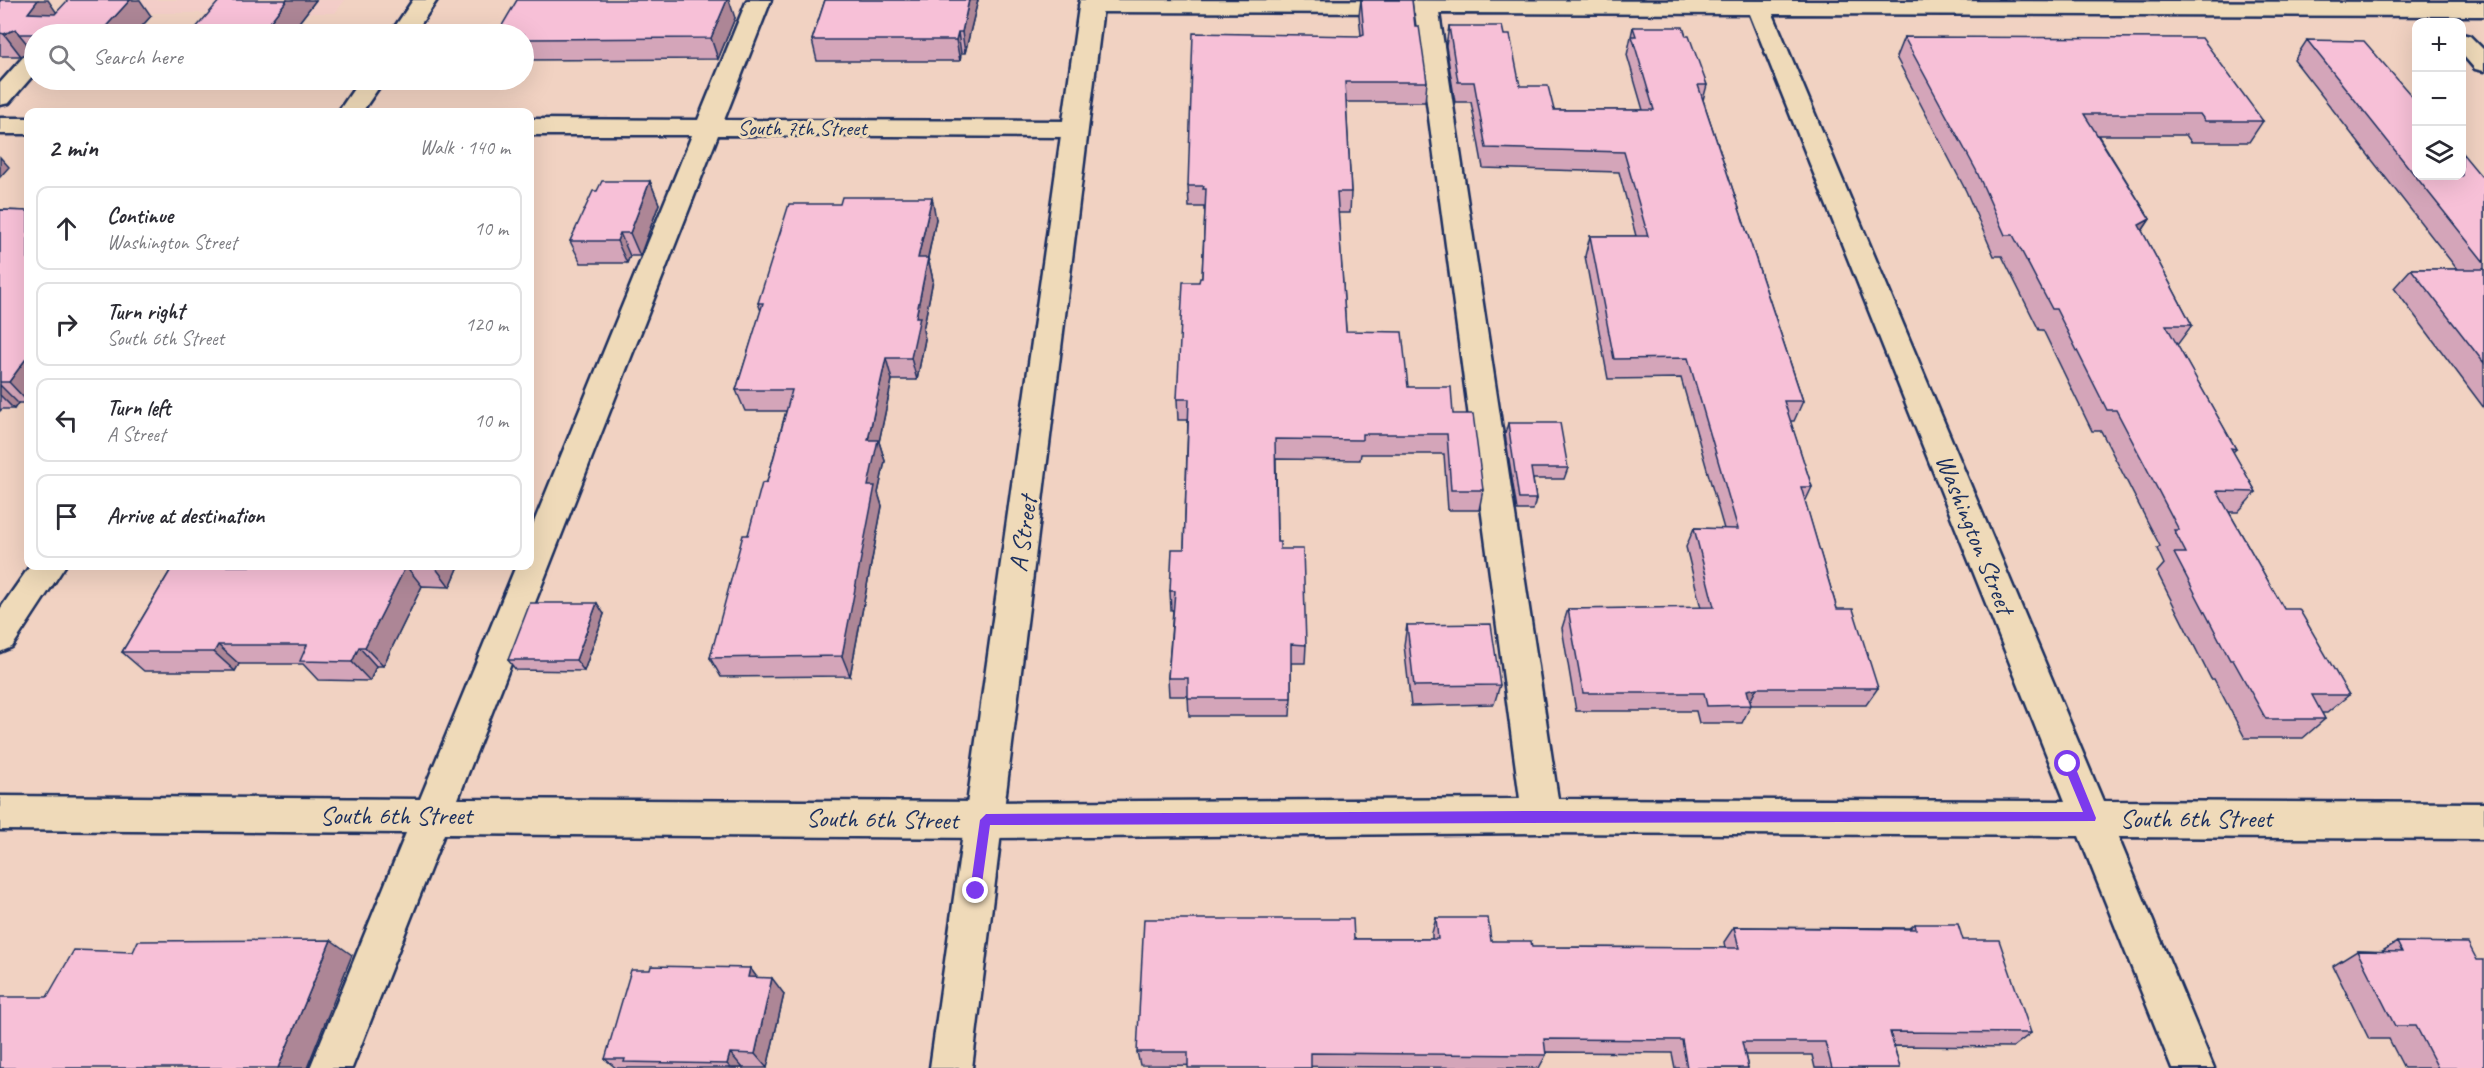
<!DOCTYPE html>
<meta charset="utf-8">
<style>
:root{--surface:#fff;--page:#f7f7f7;--text:#2b2b33;--muted:#7c7c81;--line:#e1e1e2}
body{margin:0;font-family:Caveat,sans-serif;background:var(--page);color:var(--text)}
.controls{position:absolute;right:18px;top:18px;display:grid;overflow:hidden;border-radius:12px;box-shadow:0 6px 24px #0002}
.controls button{width:54px;height:54px;display:grid;place-items:center;padding:0;border:0;border-bottom:2px solid var(--line);background:var(--surface);color:var(--text);font:30px sans-serif}
.stop{position:absolute;width:18px;height:18px;margin:-14px;border:4px solid #7c3aed;border-radius:50%;background:#fff}
.stop.end{background:#7c3aed;border-color:#fff;box-shadow:0 2px 6px #0008}
.list{margin:0;padding:0;list-style:none}
h2{display:flex;justify-content:space-between;align-items:center;height:78px;margin:0;padding:0 24px;font-size:26px}
h2 small{font-size:20px;font-weight:400;color:var(--muted)}
.list li{display:grid;grid-template-columns:39px 1fr auto;gap:18px;align-items:center;box-sizing:border-box;height:84px;margin:0 12px 12px;padding:0 12px;border:2px solid var(--line);border-radius:12px}
.list b{display:block;font-size:22px;white-space:nowrap}
.list p{margin:0;font-size:20px;white-space:nowrap;color:var(--muted)}
.list em{font-size:20px;font-style:normal;color:var(--muted)}
.icon{flex:none;width:33px;height:33px;fill:none;stroke:currentColor;stroke-width:2;stroke-linecap:round;stroke-linejoin:round}
.map{position:relative;flex:none;width:2484px;height:1068px;overflow:hidden}
.search{position:absolute;background:var(--surface);box-shadow:0 6px 24px #0002;left:24px;top:24px;width:510px;height:66px;display:flex;align-items:center;gap:15px;box-sizing:border-box;padding:0 21px;border-radius:33px;color:var(--muted);font-size:22px}
.panel{position:absolute;background:var(--surface);box-shadow:0 6px 24px #0002;left:24px;top:108px;width:510px;height:462px;border-radius:12px}
.map>svg:first-child{display:block}
.built{fill:#f3cdc8}
.lines{fill:none;stroke-linecap:round;stroke-linejoin:round}
.minor-casing{stroke:#1b2f5e;stroke-width:5}
.major-casing{stroke:#1b2f5e;stroke-width:5}
.minor{fill:#efdab9;fill-rule:evenodd}
.major{fill:#efdab9;fill-rule:evenodd}
.wall{fill:#d4a5b9;stroke:#1b2f5e;stroke-width:1.5}
.shaded-wall{fill:#ad8696;stroke:#1b2f5e;stroke-width:1.5}
.building{fill:#f7c0d7;stroke:#1b2f5e;stroke-width:1.5}
.route{fill:#7c3aed}
.labels{text-anchor:middle;dominant-baseline:central;stroke-width:6;stroke-linejoin:round;paint-order:stroke}
.far-street-label{font-size:22px;fill:#1b2f5e;stroke:#efdab9}
.street-label{font-size:26px;fill:#1b2f5e;stroke:#efdab9}
</style>
<div class="map">
<svg width="2484" height="1068" viewBox="0 0 2484 1068">
<rect width="100%" height="100%" fill="#f1d2c2"/>
<filter id="ink" filterUnits="userSpaceOnUse"><feTurbulence type="fractalNoise" baseFrequency=".0167" numOctaves="2"/><feDisplacementMap in="SourceGraphic" scale="12" xChannelSelector="R" yChannelSelector="G"/><feConvolveMatrix kernelMatrix="1 2 1 2 8 2 1 2 1" color-interpolation-filters="sRGB"/></filter>
<g filter="url(#ink)">
<path class="built" d="M104,0H345L335,13H92Z"/>
<g class="lines">
<defs>
<path id="minor" d="M413,0H437L414,34H390Z
M747,0H771L724,120L1075,121L1084,124L1088,129L1084,134L1075,137L718,135L458,799L986,802L1520,799L1415,13L1091,12L1083,10L1079,5L1083,0L2484,2V16L1773,14L2103,801L2484,803V839L2118,837L2214,1068H2172L2079,836L1541,833L986,838L444,834L352,1068H310L406,833L0,830V796L420,799L516,566H530V532L692,135H530V119L698,120ZM1439,13L1750,14L2065,801L1558,799Z
M2462,34L2470,36L2484,50V71L2475,69L2462,54Z
M34,53V74L9,103L0,105V83L25,55Z
M360,80H384L362,112H338Z
M0,118H28V134H0Z
M30,566H65L12,647L0,652V609Z"/>
<path id="major" d="M1080,0H1104L972,1068H930Z"/>
</defs>
<use href="#minor" class="minor-casing"/>
<use href="#major" class="major-casing"/>
<use href="#minor" class="minor"/>
<use href="#major" class="major"/>
</g>
<path class="wall" d="M0,0L57,12L151,16L135,34H34V54L33,51L21,56H0Z
M316,0L290,34H199L195,29Z
M825,0H978L965,53H961L960,61H817L812,40Z
M1361,0H1412L1415,26L1427,82L1425,102H1346L1351,192L1350,213H1338L1346,331L1408,387L1453,414L1483,490L1479,510H1448L1444,454H1361L1360,460L1276,459L1277,542L1280,549L1306,645L1305,663H1291V698L1290,716H1189L1188,696H1169L1168,678L1173,610H1171L1170,591L1184,549L1188,420H1178L1177,399L1199,282L1202,278L1205,210H1204V207H1189L1188,186L1361,35L1359,15Z
M735,18L718,59L524,60V34Z
M1449,26L1504,35L1520,86L1554,110H1643L1627,55L1633,27L1686,36L1707,85L1703,100L1803,401L1794,421H1790L1812,487L1805,502L1837,609L1878,688L1866,705H1751L1742,723H1699L1696,711H1576L1562,628L1568,609L1701,608L1686,547L1694,528L1724,529L1681,378L1608,379L1585,256L1590,236H1636L1619,172L1483,168L1471,102H1455L1446,46Z
M1904,37L2263,121L2249,142H2191L2186,135H2098L2150,219L2142,231L2192,325L2177,345L2236,449L2233,452L2256,492L2238,512H2229L2284,609L2349,695L2327,713H2322L2325,719L2303,738H2245L2214,679H2211L2157,572L2164,564L2157,549L2160,546L2101,431H2092L2043,330H2039L2002,256H1994L1966,191L1896,57Z
M2307,40L2481,176H2484V408L2394,288L2411,269H2457L2294,60Z
M650,181L659,204L640,256H630L627,263H581L570,241L597,191Z
M0,210L28,211V403H18L14,409H2L0,411Z
M936,219L928,258L933,280L923,330L925,339L917,380H892L879,442L885,461L878,493L882,506L850,676L721,677L710,658L748,535L767,482L786,411H745L736,390L761,311L758,303Z
M1508,423L1568,468L1564,479H1533L1536,499L1533,510H1517L1505,434Z
M173,566H459L450,587L422,586L383,666H376L370,681L318,680L303,664H239L235,671H144L122,652Z
M604,614L584,671L516,670L508,660Z
M1407,625L1500,685L1494,704L1411,706L1404,645Z
M1436,918L1491,941L1532,947L1725,948L1724,942L1734,927L1910,928L1915,924L1963,940L2031,1033L2013,1047L1894,1046L1900,1068H1815L1812,1055H1745L1748,1068H1675L1672,1053L1546,1052V1055L1539,1068L1140,1065L1137,1052L1354,939H1432V933Z
M2397,942L2484,1068H2404L2389,1039H2369L2333,966L2357,951L2381,952Z
M750,968L757,978L784,994L767,1068H616L605,1059Z"/>
<path class="shaded-wall" d="M38,0H48L59,16L28,13Z
M130,0H140L151,16L135,34H99Z
M287,0H316L290,34H272L267,26Z
M727,0H729L735,18L718,59L711,38Z
M969,0H978L965,53L962,32Z
M255,26L260,34H256L252,29Z
M16,29L19,34L33,51L21,56L4,34Z
M958,32L961,53L960,61L956,40Z
M0,157L9,167L0,177Z
M650,181L659,204L640,256L630,233Z
M932,197L936,219L923,280L918,258Z
M2150,219L2136,240L2139,225Z
M620,233L630,256L627,263L617,241Z
M928,258L933,280L923,330L925,339L917,380L911,358L916,317Z
M28,356V402L9,382Z
M886,358L892,380L879,442L885,461L878,493L882,506L850,676L842,656L868,486V440Z
M0,385L18,403L14,409L0,395Z
M406,566L422,586L383,666L365,647Z
M435,566H459L450,587L435,567Z
M597,603L604,614L584,671L576,660Z
M218,645L239,664L235,671L214,652Z
M359,647L376,666L370,681L352,662Z
M1757,688L1748,705L1747,690Z
M331,940L352,955L307,1068H278Z
M750,968L762,984L748,977Z
M772,978L784,994L767,1068L755,1054Z
M730,1053L743,1068H731L727,1064Z"/>
<path class="building" d="M0,0H38L28,13L55,14L68,0H130L99,34H19L16,29L4,34L0,33Z
M220,0H287L267,26H255L252,29H195Z
M517,0H727L711,38L524,39V34H497Z
M825,0H969L962,32H958L956,40H812Z
M1361,0H1412L1415,26H1419L1427,82H1345L1351,192H1337L1346,331L1402,332L1408,387H1451L1453,414H1473L1483,490H1451L1447,434H1362V440L1275,439L1277,542H1280V549H1303L1306,645L1291,644V698H1188V678H1168L1175,591H1170L1172,549H1184L1189,399H1177L1183,282H1199L1200,278H1202L1206,189H1203L1204,186H1188L1193,33L1359,36L1364,34Z
M1449,26H1502L1504,35H1510L1520,86H1548L1554,110H1654L1632,36H1636L1633,27H1683L1686,36H1689L1707,85H1698L1803,401H1784L1812,487H1801L1837,609H1853L1878,688H1757L1747,690L1751,705L1707,706L1704,693H1583L1568,609L1714,607L1694,528L1738,529L1688,358L1614,359L1590,236H1648L1624,152L1486,148L1474,82H1458Z
M1904,37L2202,38L2263,121H2205L2200,114H2084L2150,219L2139,225L2192,325H2166L2236,449L2231,448L2256,492L2217,491L2284,609H2299L2349,695H2312L2325,719H2266L2233,660H2230L2174,553H2186L2174,530H2179L2116,410H2107L2056,309H2052L2013,235H2005L1976,170Z
M2307,40L2364,41L2416,101V176H2462V153L2481,176H2484V262Z
M602,181H650L630,233H620L617,241H570L593,191H597Z
M842,197H932L918,258H928L916,317H920L911,358H886L868,440H878L868,486H875L842,656L710,658L743,535H748L762,483L767,482L792,390H736L763,303H758L789,204H840Z
M0,210L28,211V356L9,382H0Z
M2411,269H2484V363Z
M1508,423H1560L1568,468H1531L1536,499H1519Z
M173,566H435V567L406,566L365,647H359L352,662L300,661L307,645H218L214,652H122Z
M530,603H597L576,660H508Z
M1491,624L1500,685L1414,686L1407,625Z
M1436,918H1488L1491,941H1531L1532,947L1739,948L1734,927L1916,929L1915,924H1958L1963,940H1999L2031,1033L1890,1032L1900,1068H1832L1825,1042H1742L1748,1068H1687L1682,1040L1544,1039L1546,1055L1311,1053V1068H1188V1052H1137L1144,919H1353L1354,939H1438Z
M331,940L278,1068H0V997H47L74,950L133,952L138,941Z
M2397,942L2468,943L2477,960H2484V1068H2438L2416,1026H2395L2357,951L2402,952Z
M651,966L750,968L748,977L772,978L755,1054L730,1053L727,1064L624,1062L625,1059H605L631,970H650Z"/>
</g>
<path class="route" d="M2068,759L2074,764L2096,818L2095,821L990,825L981,891L976,897L970,891L980,820L986,814L1541,811L2083,812L2063,764Z"/>
<g class="labels">
<g class="far-street-label">
<text x="802" y="128">South 7th Street</text>
</g>
<g class="street-label">
<text transform="translate(1023 534) rotate(-82)">A Street</text>
<text transform="translate(1975 534) rotate(68)">Washington Street</text>
<text x="396" y="815">South 6th Street</text>
<text x="2196" y="818">South 6th Street</text>
<text transform="translate(882 819) rotate(1)">South 6th Street</text>
</g>
</g>
</svg>
<div class="controls">
<button>+</button>
<button>−</button>
<button><svg class="icon" aria-label="layers" viewBox="0 0 24 24"><path d="M12 4l9 5-9 5-9-5zM3 14l9 5 9-5"/></svg></button>
</div>
<div class="stop" style="left:2068px;top:764px"></div>
<div class="stop end" style="left:976px;top:891px"></div>
<div class="search"><svg class="icon" aria-label="search" viewBox="0 0 24 24"><circle cx="10" cy="10" r="6"/><path d="M15 15l6 6"/></svg>Search here</div>
<section class="panel">
<h2>2 min<small>Walk · 140 m</small></h2>
<ul class="list">
<li><svg class="icon" aria-label="ahead" viewBox="0 0 24 24"><path d="M12 20V5M6 11l6-6 6 6"/></svg><div><b>Continue</b><p>Washington Street</p></div><em>10 m</em></li>
<li><svg class="icon" aria-label="right" viewBox="0 0 24 24"><path d="M7 20v-9h11M14 6l5 5-5 5"/></svg><div><b>Turn right</b><p>South 6th Street</p></div><em>120 m</em></li>
<li><svg class="icon" aria-label="left" viewBox="0 0 24 24"><path d="M17 20v-9H6M10 6l-5 5 5 5"/></svg><div><b>Turn left</b><p>A Street</p></div><em>10 m</em></li>
<li><svg class="icon" aria-label="arrive" viewBox="0 0 24 24"><path d="M6 21V4h12l-3 4 3 4H6"/></svg><div><b>Arrive at destination</b></div></li>
</ul>
</section>
</div>
